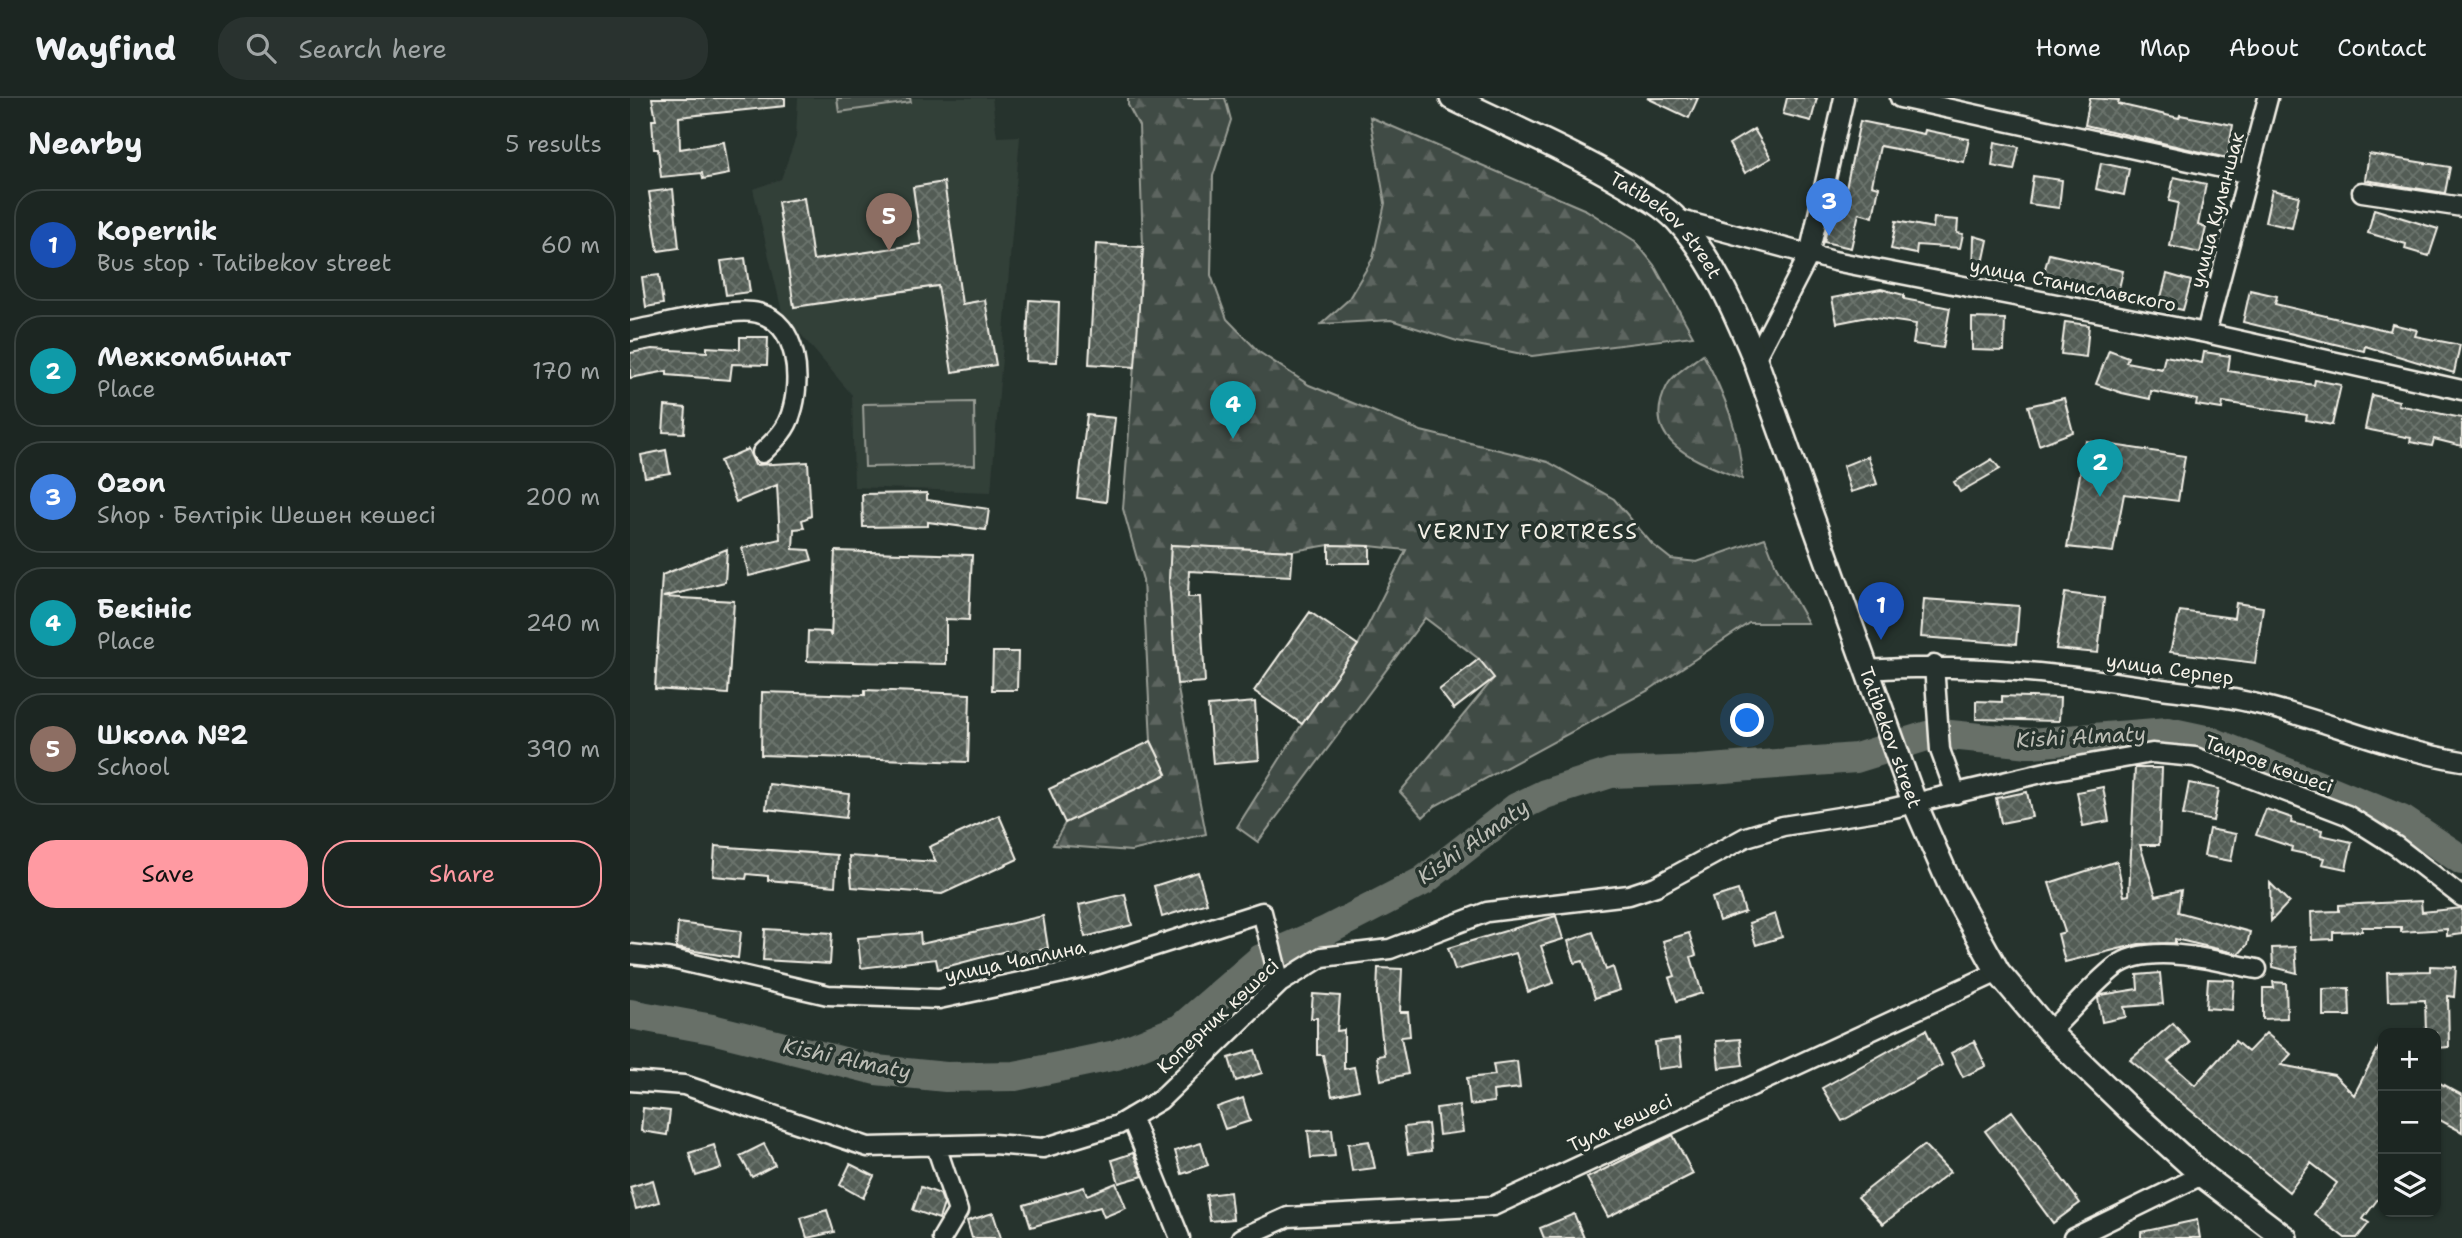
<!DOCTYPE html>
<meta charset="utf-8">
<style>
:root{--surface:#1c2622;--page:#29322f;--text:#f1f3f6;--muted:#a0a5a5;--line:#3a4340;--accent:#ff9aa2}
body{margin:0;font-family:"Shantell Sans",sans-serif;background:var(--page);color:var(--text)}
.controls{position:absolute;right:21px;bottom:21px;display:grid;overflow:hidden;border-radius:14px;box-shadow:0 2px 5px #0004}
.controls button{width:63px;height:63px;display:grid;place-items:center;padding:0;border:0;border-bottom:2px solid var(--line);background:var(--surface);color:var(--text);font:35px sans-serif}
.you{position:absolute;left:1118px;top:623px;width:24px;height:24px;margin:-18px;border:5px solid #fff;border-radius:50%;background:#1a73e8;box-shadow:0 0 0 10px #1a73e833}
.badge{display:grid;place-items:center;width:46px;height:46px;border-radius:50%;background:var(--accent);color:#fff;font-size:23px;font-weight:700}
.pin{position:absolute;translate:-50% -58px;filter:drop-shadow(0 2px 4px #0008)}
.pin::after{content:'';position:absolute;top:37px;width:24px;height:21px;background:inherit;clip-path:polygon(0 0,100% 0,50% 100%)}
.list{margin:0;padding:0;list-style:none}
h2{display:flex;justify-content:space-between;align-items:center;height:91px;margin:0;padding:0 28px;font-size:30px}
h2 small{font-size:23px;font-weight:400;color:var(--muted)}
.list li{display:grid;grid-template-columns:46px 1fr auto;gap:21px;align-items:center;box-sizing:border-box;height:112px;margin:0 14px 14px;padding:0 14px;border:2px solid var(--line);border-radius:28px}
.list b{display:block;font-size:26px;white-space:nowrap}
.list p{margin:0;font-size:23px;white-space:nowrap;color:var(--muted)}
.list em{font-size:23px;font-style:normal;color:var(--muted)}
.actions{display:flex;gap:14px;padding:21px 28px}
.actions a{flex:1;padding:16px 0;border:2px solid var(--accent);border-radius:28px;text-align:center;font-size:24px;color:var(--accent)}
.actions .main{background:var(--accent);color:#111}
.icon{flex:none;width:38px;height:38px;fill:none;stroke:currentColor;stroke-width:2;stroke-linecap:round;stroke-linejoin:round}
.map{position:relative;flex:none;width:1832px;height:1140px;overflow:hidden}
header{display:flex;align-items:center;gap:42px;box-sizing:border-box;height:98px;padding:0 35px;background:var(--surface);border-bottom:2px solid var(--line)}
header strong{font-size:33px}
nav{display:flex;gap:38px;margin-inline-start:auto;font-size:24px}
.search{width:490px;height:63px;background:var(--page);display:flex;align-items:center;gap:18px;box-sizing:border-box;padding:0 24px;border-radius:28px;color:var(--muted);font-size:26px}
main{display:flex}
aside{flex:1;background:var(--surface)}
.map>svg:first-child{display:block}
.built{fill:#333f39}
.forest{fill:url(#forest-firs);stroke:#9a9e96;stroke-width:2}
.pitch{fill:#414b45;stroke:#9a9e96;stroke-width:2}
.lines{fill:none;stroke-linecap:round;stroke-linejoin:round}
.river{stroke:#676f68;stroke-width:30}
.building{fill:url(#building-cross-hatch);stroke:#f4f1e8;stroke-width:2}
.minor-casing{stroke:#f4f1e8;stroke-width:23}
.major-casing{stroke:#f4f1e8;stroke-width:28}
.minor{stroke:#26332d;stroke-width:18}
.major{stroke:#26332d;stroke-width:23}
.labels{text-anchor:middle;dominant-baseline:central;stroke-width:7;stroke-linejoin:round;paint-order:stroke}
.street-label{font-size:19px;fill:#f4f1e8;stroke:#26332d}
.neighbourhood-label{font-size:21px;letter-spacing:2px;fill:#f4f1e8;stroke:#26332d}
.water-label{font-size:21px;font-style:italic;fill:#bcbdb5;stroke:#26332d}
</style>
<header>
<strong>Wayfind</strong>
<div class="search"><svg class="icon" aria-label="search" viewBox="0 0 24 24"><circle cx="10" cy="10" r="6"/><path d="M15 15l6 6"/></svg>Search here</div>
<nav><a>Home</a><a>Map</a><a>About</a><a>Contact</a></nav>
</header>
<main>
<aside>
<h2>Nearby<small>5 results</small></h2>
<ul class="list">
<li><span class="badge" style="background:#1a4fb4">1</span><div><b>Kopernik</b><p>Bus stop · Tatibekov street</p></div><em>60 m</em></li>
<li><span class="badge" style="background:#0f9aa8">2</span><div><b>Мехкомбинат</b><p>Place</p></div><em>170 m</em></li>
<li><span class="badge" style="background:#3f7fe0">3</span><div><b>Ozon</b><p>Shop · Бөлтірік Шешен көшесі</p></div><em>200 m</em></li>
<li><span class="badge" style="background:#0f9aa8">4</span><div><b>Бекініс</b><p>Place</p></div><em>240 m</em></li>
<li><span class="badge" style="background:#8d6e63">5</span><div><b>Школа №2</b><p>School</p></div><em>390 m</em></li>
</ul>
<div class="actions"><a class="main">Save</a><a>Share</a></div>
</aside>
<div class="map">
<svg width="1832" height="1140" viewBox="0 0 1832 1140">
<defs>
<pattern id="forest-firs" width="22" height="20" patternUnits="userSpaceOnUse" patternTransform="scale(1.75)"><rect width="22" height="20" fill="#414b45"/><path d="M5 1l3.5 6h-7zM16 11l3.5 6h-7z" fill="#5d6560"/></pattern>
<pattern id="building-cross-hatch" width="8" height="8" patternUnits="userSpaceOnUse" patternTransform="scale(1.75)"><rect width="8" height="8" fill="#525c55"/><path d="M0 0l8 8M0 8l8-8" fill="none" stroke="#6c746d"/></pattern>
</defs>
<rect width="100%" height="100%" fill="#26332d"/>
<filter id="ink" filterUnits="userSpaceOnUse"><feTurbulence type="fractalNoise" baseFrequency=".0143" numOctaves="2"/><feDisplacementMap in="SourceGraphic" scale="14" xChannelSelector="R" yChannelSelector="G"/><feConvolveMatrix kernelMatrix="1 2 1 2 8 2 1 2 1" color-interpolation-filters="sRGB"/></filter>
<g filter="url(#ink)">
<path class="built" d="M168,0H362L367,39L390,38L361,394L224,389L222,297L152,214L123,91L151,81L166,39Z"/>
<path class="forest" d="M498,0H595L601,22L583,78L581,177L597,221L629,254L679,287L791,333L918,364L984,401L1022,446L1041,461L1067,464L1135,440L1146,468L1178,525H1119L1019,592L805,708L793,719L770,694L864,580L849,561L795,520L628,744L607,729L672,626L728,547L776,452L740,448L699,447L663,453L541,447L539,483L547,586L576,736L501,753L423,747L435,725L537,676L521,643L513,482L493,411L513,149L509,28L498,7Z
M740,19L956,112L1005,143L1024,167L1063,238L902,258L827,243L761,222L691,226L718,202L743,160L755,105Z
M1073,256C1094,295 1111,336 1112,381C1071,364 1007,346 1037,288C1043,276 1062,265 1073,256Z"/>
<path class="pitch" d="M207,0H280L281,4L209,14Z
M344,304L345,367L235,369L233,306Z"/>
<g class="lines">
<path class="river" d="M0,916L82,931L246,972L316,979L385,978L486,957L550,931L631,861L696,833L793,783L886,710L915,696L981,675L1068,672L1226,660L1297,638L1320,637L1400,645L1538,634L1580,643L1772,722L1832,762"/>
</g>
<path class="building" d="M22,0H155V8L49,19L50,51L94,44L99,76L73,81L72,75L31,79L28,51H24L22,22H26Z
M1017,0H1068L1059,20Z
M1157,0H1187L1181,23L1153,16Z
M1460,0L1489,2L1488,6L1549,20L1550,17L1603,27L1597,60L1455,27Z
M1230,23L1294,36L1295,32L1339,41L1334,64L1250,48L1242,87L1249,89L1243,119L1229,115L1221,150L1194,144L1200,117L1210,119Z
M1124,31L1141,60L1115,75L1099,46Z
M1365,44L1389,49L1384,72L1362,68Z
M1739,56L1820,69L1815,95L1735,82Z
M1471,65L1499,71L1494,97L1466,91Z
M1403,78L1432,82L1429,110L1399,106Z
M1544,79L1576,86L1568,127L1576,130L1570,155L1540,148L1548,105L1539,103Z
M314,84L332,206L355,202L366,267L322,274L308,188L164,209L148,104L174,100L183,162L291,146L283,89Z
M43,91L49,150L28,153L19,94Z
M1642,92L1669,98L1662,130L1635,124Z
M1744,111L1808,131L1799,158L1775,151L1776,146L1738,135Z
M1304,120L1328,122L1327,135L1333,136L1330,150L1287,147L1286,156L1261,151L1266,123L1303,130Z
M1344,138L1358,142L1350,180L1343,178Z
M466,146L513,149L505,269L459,266Z
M1419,156L1493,173L1487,199L1436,187L1435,192L1411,185Z
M115,160L120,194L96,197L91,163Z
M1537,176L1561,183L1553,212L1529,207Z
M29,177L33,206L16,209L12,179Z
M1251,191L1274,197V201L1320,210L1313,250L1283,246L1286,226L1238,219L1207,225L1202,200Z
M1620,192L1647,198L1645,206L1760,233L1762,226L1787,232L1785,238L1830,247L1824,275L1735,248L1734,253L1613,224Z
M399,202L429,204L427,264L396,263Z
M1342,220L1375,221L1374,253L1342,252Z
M1435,224L1459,227L1456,259L1431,256Z
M110,239H138L137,267L102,266L100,282L37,277V273L0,280V255L22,251L77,254V249L110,251Z
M1479,252L1498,259L1496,264L1532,271L1535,258L1572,265L1574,254L1600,258L1598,273L1684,287L1685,282L1711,287L1702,327L1676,322L1677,317L1593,304L1592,311L1566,307L1567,302L1521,293L1520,301L1492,295L1466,286Z
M1742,297L1769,303L1768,307L1832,320V348L1804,341L1802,348L1780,344L1781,340L1735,331Z
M1434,300L1443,334L1409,347L1398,308Z
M35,308L56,310L54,335L33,334Z
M457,317L485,320L476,404L447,400Z
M1456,343L1555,358L1548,403L1494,396L1483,454L1437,449Z
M118,351L125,367L178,364L181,418L172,422L174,430L164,431L163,451L179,452L182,462L119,478L112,450L150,441L147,387L106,404L90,363Z
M36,352L40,375L15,379L11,357Z
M1238,358L1247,386L1221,394L1213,368Z
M1362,361L1370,371L1330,394L1324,384Z
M297,395V402L359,411L356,432L298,424V428L233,429L232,396Z
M541,447L663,453L661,478L559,473L558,499H570L575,584L547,586L539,483Z
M699,447L740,448V465H699Z
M97,451L95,484L33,499L104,503L98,596L25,591L32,477Z
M205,453L342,457L339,522L316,521V566L177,563L178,533L199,534L201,539Z
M1435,495L1474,500L1468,555L1426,551Z
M1294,501L1389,508L1386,546L1291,539Z
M1606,505L1633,509L1625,565L1540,554L1550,513L1604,520Z
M680,514L728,547L672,626L624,593Z
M363,554H388L387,592H362Z
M849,561L864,580L824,611L809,592Z
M235,592L340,596L338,664L131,657L132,594L235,597Z
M1372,598L1430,600L1429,623L1346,621V603L1372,604Z
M625,604L629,662L583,666L578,608Z
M521,643L537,676L435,725L419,691Z
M1505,670H1532L1529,747H1510L1526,798L1551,792L1548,814L1620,834L1617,847L1609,856L1545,841V845L1509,846L1435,864L1428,836L1435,834L1419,785L1487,763L1494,798L1499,797Z
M1559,685L1589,691L1583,723L1553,717Z
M139,686L219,696L216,720L136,711Z
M1473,689L1479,723L1453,728L1447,694Z
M1397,694L1402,719L1371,725L1366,700Z
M1636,711L1662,720L1661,725L1692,732L1691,737L1722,744L1716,771L1692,766L1694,760L1661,753L1662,749L1626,737Z
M369,717L388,761L312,796L222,789L219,758L306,764L299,749Z
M1579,731L1606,736L1601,763L1574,758Z
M85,748L207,757L205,788L138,782V778L117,776L116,781L83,778Z
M568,774L577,805L532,819L524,788Z
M1640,785L1659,804L1641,823Z
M1108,792L1115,814L1089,823L1082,800Z
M495,796L502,827L455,839L449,807Z
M1791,803L1792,814L1832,810V836L1817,838V831L1771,834V829H1732V833L1703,834V841L1682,842L1681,814L1709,813V807Z
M1145,816L1152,839L1126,847L1119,825Z
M413,818L418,850L377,860L376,853L308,871L306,861L231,870L228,840L290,835L291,846Z
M926,818L933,841L911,848L924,885L898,894L886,855L825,872L818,850Z
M48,825L111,833L108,860L46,850Z
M135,831L202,835L200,866L133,862Z
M963,834L976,872L983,869L990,892L965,900L953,863L945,865L938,843Z
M1059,835L1066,857L1061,859L1072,895L1047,903L1039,880L1045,878L1033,843Z
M1665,849L1667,875L1643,869L1642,850Z
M1800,868L1826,869L1824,899L1818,898L1819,949L1806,950V935H1796L1795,902L1758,903L1757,874L1800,873Z
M748,870L772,871L770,914H778L780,938L771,939L778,976L751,982L747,958L754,957L747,897Z
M1530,875L1533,906L1494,909L1496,919L1472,924L1468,900L1471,897L1508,891L1507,877Z
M1578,881L1604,882L1602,912L1576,910Z
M1643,884L1656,885L1657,920L1633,921V890H1644Z
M1719,890L1720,918H1693V891Z
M683,896L710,898L707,933L714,932V971L724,969L729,992L702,998L693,957H687V920H681Z
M1543,925L1560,945L1538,963L1565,987L1605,943L1618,954L1636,935L1661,956L1651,967L1704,977L1724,997L1753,941V1094L1733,1121L1739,1125L1727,1140H1715L1684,1116L1707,1085L1681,1065L1659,1094L1500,962Z
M1296,932L1312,967L1212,1023L1192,990Z
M1049,941L1052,968L1028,971L1025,944Z
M1110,941L1113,967L1089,970L1086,943Z
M1344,943L1356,968L1333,979L1321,955Z
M625,952L632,975L606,983L599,960Z
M887,963L890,990L863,993L864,1004L840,1007L837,980L865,977L863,966Z
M1806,983L1832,997V1034L1806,1020Z
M613,1000L620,1023L595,1031L587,1009Z
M829,1007L833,1034L809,1037L806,1010Z
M13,1010L40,1013L37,1037L11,1033Z
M1382,1013L1450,1105L1423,1125L1355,1033Z
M798,1026L801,1053L778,1056L774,1029Z
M702,1031L705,1058L681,1060L678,1033Z
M1043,1037L1063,1076L978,1119L957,1080Z
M739,1043L745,1070L722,1073L718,1046Z
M571,1045L578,1067L552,1076L545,1053Z
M134,1046L145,1067L122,1079L110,1058Z
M84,1047L91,1070L66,1078L59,1055Z
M1294,1047L1320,1074L1253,1126L1228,1099Z
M503,1055L513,1078L489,1085L482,1062Z
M220,1066L244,1078L233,1100L210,1087Z
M23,1082L29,1104L6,1111L0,1089Z
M486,1085L496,1110L474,1119L470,1109L401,1129L394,1107L454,1089L457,1097Z
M291,1089L310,1096L314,1106L309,1121L283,1112Z
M600,1094L603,1121L580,1123L576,1097Z
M197,1112L204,1134L177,1140L171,1120Z
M363,1115L371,1140H342L337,1123Z
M944,1116L954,1140H914L910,1130Z
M1567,1122L1570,1140H1511V1134Z"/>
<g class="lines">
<defs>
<path id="minor" d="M1270,0L1619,76
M1732,94L1832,109
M1047,121L1204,163L1576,235L1832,292
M0,233C30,228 102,208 128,215C169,225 172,283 161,316C156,333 144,343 132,355
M1576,235L1638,0
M1125,261L1179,157L1214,0
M1304,567L1310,652L1326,696
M1235,572C1337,565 1431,575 1532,591C1563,595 1596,598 1627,606C1696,622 1761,652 1832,663
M0,856L38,860L198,897L309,901L456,870L632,814L650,885
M1419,934C1441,913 1461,888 1485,869C1518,842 1589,864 1627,871
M0,983L54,987L238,1049L363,1046L413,1050L488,1027L530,1002L650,885L692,859L760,851L857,814L999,797L1026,788L1116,739L1153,728L1259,711L1420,673L1522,655L1565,659L1717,717L1766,748L1832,799
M501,1019L550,1140
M306,1048L328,1113L312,1140
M611,1140L658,1119L863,1108L1368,874
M1443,1140L1572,1077"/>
<g id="major">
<path id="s1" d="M822,0C880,28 939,53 995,86C1012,96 1033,107 1047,122C1083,161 1105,213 1125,261L1285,706L1322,791L1368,874L1419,934L1500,1012L1572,1077L1655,1140"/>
</g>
</defs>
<use href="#minor" class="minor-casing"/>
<use href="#major" class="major-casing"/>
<use href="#minor" class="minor"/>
<use href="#major" class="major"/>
</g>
</g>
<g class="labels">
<g class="street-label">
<text transform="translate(1587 112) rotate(-75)">улица Кулыншак</text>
<text stroke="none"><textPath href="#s1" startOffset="252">Tatibekov street</textPath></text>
<text transform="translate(1443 187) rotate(11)">улица Станиславского</text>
<text transform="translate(1540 571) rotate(8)">улица Серпер</text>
<text stroke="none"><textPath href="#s1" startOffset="819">Tatibekov street</textPath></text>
<text transform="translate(1639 666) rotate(20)">Таиров көшесі</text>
<text transform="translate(385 863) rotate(-12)">улица Чаплина</text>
<text transform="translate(588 918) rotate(-43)">Коперник көшесі</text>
<text transform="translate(990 1025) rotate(-25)">Тула көшесі</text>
</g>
<g class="neighbourhood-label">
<text x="898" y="434">VERNIY FORTRESS</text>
</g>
<g class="water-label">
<text transform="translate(1451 639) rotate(-3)">Kіshі Almaty</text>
<text transform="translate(843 744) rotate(-35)">Kіshі Almaty</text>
<text transform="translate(217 961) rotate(12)">Kіshі Almaty</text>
</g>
</g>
</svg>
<div class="controls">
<button>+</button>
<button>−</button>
<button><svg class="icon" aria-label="layers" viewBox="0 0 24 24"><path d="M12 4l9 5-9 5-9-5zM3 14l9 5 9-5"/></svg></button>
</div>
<div class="you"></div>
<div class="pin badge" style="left:1251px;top:542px;background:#1a4fb4">1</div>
<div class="pin badge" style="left:1470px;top:399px;background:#0f9aa8">2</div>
<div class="pin badge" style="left:1199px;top:138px;background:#3f7fe0">3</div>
<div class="pin badge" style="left:603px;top:341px;background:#0f9aa8">4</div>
<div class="pin badge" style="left:259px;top:153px;background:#8d6e63">5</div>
</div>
</main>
